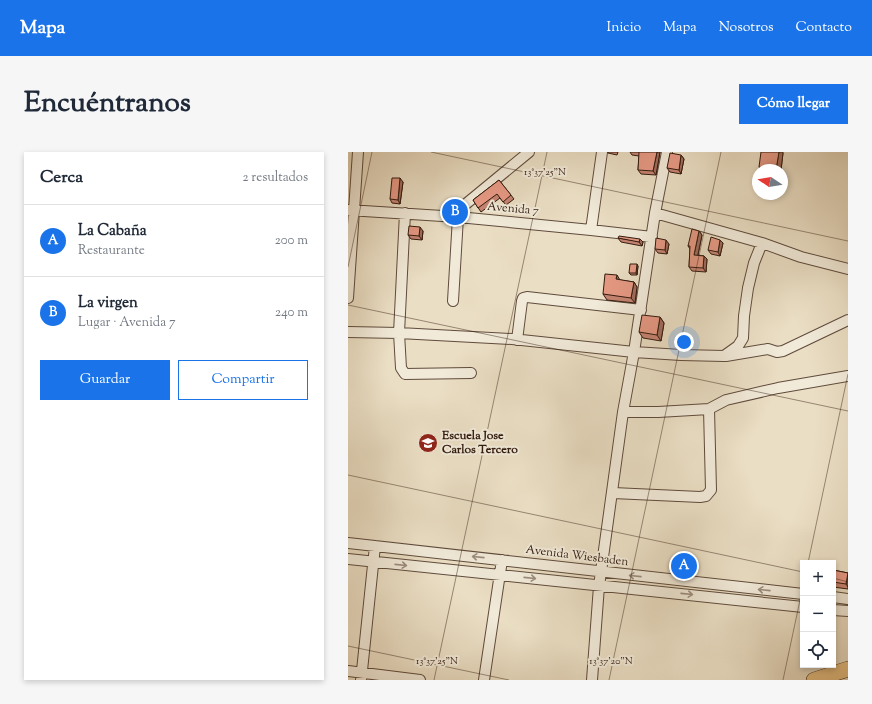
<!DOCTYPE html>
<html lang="es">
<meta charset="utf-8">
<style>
:root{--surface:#fff;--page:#f6f6f7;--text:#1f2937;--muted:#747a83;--line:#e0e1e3;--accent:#1a73e8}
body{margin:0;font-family:"Sorts Mill Goudy",serif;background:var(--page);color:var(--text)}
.controls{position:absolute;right:12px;bottom:12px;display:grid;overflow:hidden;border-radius:0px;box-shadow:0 2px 6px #0003}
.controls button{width:36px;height:36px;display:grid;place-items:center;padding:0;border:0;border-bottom:1px solid var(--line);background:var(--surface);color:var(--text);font:20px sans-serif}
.compass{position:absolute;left:404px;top:12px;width:36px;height:36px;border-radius:50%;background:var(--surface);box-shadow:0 2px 6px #0003;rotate:282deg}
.you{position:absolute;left:336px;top:190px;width:14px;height:14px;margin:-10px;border:3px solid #fff;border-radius:50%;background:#1a73e8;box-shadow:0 0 0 6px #1a73e833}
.badge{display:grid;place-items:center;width:26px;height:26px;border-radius:50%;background:var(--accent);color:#fff;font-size:13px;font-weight:700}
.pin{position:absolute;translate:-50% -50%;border:2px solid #fff;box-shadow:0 1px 4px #0006}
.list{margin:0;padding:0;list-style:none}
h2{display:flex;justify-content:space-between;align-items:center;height:52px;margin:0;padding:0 16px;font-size:17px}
h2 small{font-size:13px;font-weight:400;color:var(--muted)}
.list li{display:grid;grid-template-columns:26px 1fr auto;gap:12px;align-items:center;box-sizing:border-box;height:72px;padding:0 16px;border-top:1px solid var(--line)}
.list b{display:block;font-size:15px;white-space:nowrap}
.list p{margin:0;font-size:13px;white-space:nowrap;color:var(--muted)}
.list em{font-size:13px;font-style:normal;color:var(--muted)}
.actions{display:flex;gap:8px;padding:12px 16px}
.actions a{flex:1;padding:9px 0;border:1px solid var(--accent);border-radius:0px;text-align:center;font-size:14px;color:var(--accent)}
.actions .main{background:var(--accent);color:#fff}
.icon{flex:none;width:22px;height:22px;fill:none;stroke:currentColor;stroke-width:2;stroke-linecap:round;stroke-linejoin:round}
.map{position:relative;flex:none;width:500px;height:528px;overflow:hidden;border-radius:0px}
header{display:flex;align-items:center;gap:24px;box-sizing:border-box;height:56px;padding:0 20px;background:var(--accent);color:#fff}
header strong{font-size:19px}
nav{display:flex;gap:22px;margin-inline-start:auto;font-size:14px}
.intro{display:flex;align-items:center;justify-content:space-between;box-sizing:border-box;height:96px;padding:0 24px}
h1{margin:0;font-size:28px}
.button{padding:10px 18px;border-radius:0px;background:var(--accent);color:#fff;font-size:14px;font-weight:700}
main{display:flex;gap:24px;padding:0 24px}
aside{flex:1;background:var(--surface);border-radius:0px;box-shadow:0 2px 6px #0003}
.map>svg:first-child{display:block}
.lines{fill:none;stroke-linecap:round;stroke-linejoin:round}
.minor-casing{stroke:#5f4b3c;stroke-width:12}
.highway-casing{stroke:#311a0f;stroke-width:16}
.minor{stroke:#f1ead9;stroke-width:10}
.highway{stroke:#e5bf82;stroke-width:15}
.wall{fill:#c68472;stroke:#311a0f}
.shaded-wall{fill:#a16b5c;stroke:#311a0f}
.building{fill:#e69984;stroke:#311a0f}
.oneway{stroke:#9b8c7e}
.ticks{fill:none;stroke:#311a0f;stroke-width:1;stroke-opacity:0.45}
.labels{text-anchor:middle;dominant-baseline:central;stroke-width:4;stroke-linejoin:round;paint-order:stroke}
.street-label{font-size:12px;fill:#311a0f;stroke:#f1ead9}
.poi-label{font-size:12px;font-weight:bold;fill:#311a0f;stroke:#f1ead9;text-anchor:start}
.ticks-label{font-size:10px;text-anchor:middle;fill:#311a0f;stroke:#f1ead9;stroke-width:4;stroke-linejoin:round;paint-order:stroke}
</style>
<header>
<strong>Mapa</strong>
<nav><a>Inicio</a><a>Mapa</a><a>Nosotros</a><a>Contacto</a></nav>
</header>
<div class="intro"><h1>Encuéntranos</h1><a class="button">Cómo llegar</a></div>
<main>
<aside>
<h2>Cerca<small>2 resultados</small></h2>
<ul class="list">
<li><span class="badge">A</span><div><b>La Cabaña</b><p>Restaurante</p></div><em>200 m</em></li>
<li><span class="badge">B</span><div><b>La virgen</b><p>Lugar · Avenida 7</p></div><em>240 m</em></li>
</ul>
<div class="actions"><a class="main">Guardar</a><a>Compartir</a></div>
</aside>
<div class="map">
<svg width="500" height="528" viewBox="0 0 500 528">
<rect width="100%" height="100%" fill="#eadec4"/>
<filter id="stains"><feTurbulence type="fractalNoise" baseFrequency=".005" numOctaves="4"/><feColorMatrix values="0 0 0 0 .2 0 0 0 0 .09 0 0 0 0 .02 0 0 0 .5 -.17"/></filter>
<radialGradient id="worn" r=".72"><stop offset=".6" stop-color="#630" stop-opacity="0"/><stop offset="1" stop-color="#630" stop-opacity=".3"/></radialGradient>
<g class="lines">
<defs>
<path id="minor" d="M0,58L110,65L243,78L304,85
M57,61L51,181L53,216L57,222L123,221
M307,61L414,91L453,105L500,117
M102,65L181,0
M243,78L254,0
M0,146L10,0
M105,149L110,65
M0,180L51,181L164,187L286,200L333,203L376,204L390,194L395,186L396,164L400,136L406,111L414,91
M169,188L174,149L175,146L179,145L293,158
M378,204L420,197L429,200L435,199L500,168
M275,260H310L361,257L378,248L430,236L500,224
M265,341L352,345L358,344L363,338L361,257
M0,391L455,442
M0,407L455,455
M485,445L500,447
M485,458L500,459
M0,519L72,528
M13,528L27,394
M136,528L154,408
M244,528L251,434L275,260L286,200L307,61L319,0"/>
<path id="highway" d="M466,528L500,517"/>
</defs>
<use href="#minor" class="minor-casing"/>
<use href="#highway" class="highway-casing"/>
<use href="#minor" class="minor"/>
<use href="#highway" class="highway"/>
</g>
<path class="wall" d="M260,0H270L269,3L260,1Z
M282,0H312L308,23L293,22L290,18L291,4L284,3Z
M435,1L433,18H413L411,15Z
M333,3L336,7L333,22L322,20L319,16Z
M151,28L166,47L158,53L152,46L133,60L125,48Z
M55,30L52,52L44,51L42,47Z
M75,79L74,88L63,87L60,83Z
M351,79L354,83L350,103L356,104L359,107L358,120L344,119L341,115L342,97L340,94Z
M270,86L295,90L294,94L273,90Z
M372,88L375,91L372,104L363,102L360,98Z
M321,92L319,102L310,101L307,97Z
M290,114L289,123H283L281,121Z
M272,128L286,130L289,135L287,151L259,148L255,142Z
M312,165L316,171L313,189L295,186L291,180Z
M485,418L500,421V437L485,435Z"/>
<path class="shaded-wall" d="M309,0H312L308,23L305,19Z
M431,0H435V1L433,18H428Z
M333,3L336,7L333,22L331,18Z
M52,26L55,30L52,52L50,48Z
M72,75L75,79L74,88L71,84Z
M351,79L354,83L349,107L346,103Z
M292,87L295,90L294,94L291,90Z
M318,88L321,92L319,102L317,98Z
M372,88L375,91L372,104L370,100Z
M356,104L359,107L358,120L355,116Z
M289,112L290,114L289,123L288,121Z
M269,123L272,128L268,127Z
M286,130L289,135L287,151L283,146Z
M312,165L316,171L313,189L309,183Z
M500,421V435L498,432Z"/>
<path class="building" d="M291,0H309L305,19L290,18Z
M413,0H431L428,18L411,15Z
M322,1L333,3L331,18L319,16Z
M44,26H52L50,48L42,47Z
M151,28L163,43L155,50L149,42L130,56L125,48Z
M61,74L72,75L71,84L60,83Z
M344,77L351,79L346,103L356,104L355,116L341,115L342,94H340Z
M271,84L292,87L291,90L270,86Z
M363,85L372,88L370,100L360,98Z
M308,86L318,88L317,98L307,97Z
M282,112H289L288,121H281Z
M257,122L269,123L268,127L286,130L283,146L255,142Z
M294,163L312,165L309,183L291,180Z
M485,418L500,421L498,432L485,430Z"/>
<defs><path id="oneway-shaft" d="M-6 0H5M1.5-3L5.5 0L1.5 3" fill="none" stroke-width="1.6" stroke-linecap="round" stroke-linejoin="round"/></defs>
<g class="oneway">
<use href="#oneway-shaft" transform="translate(130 405) rotate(-174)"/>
<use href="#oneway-shaft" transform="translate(53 413) rotate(6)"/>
<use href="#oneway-shaft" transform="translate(287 424) rotate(-174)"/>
<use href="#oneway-shaft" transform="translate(182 426) rotate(6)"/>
<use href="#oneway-shaft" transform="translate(416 438) rotate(-174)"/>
<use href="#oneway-shaft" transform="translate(339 442) rotate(6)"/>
</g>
<path class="ticks" d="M83,0L500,89M0,115L24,0M0,153L500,259M0,323L455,420M460,411L500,222M485,426L500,430M0,494L161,528M86,528L199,0M261,528L373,0M435,528L455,434"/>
<defs>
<symbol id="school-disc" viewBox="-11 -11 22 22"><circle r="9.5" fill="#8f2418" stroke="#f1ead9"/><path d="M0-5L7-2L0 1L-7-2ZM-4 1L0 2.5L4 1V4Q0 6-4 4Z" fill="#fff"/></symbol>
</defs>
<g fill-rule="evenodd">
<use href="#school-disc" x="69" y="280" width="22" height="22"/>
</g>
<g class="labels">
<g class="street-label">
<text transform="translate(165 57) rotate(5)">Avenida 7</text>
<text transform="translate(229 404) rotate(7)">Avenida Wiesbaden</text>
</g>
<g class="poi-label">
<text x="94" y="284">Escuela Jose<tspan x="94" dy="14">Carlos Tercero</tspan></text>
</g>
</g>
<g class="ticks-label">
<text x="197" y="23">13°37'25"N</text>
<text x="89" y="512">13°37'25"N</text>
<text x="263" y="512">13°37'20"N</text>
</g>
<rect width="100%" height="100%" filter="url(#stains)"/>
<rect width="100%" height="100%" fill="url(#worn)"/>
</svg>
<div class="controls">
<button>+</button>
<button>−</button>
<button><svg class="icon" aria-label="locate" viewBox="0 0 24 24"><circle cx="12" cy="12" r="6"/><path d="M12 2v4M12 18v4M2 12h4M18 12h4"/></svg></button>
</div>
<svg class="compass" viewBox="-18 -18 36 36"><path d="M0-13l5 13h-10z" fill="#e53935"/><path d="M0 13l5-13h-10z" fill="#747a83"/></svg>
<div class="you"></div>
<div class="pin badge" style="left:336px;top:414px">A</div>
<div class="pin badge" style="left:107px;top:60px">B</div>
</div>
</main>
